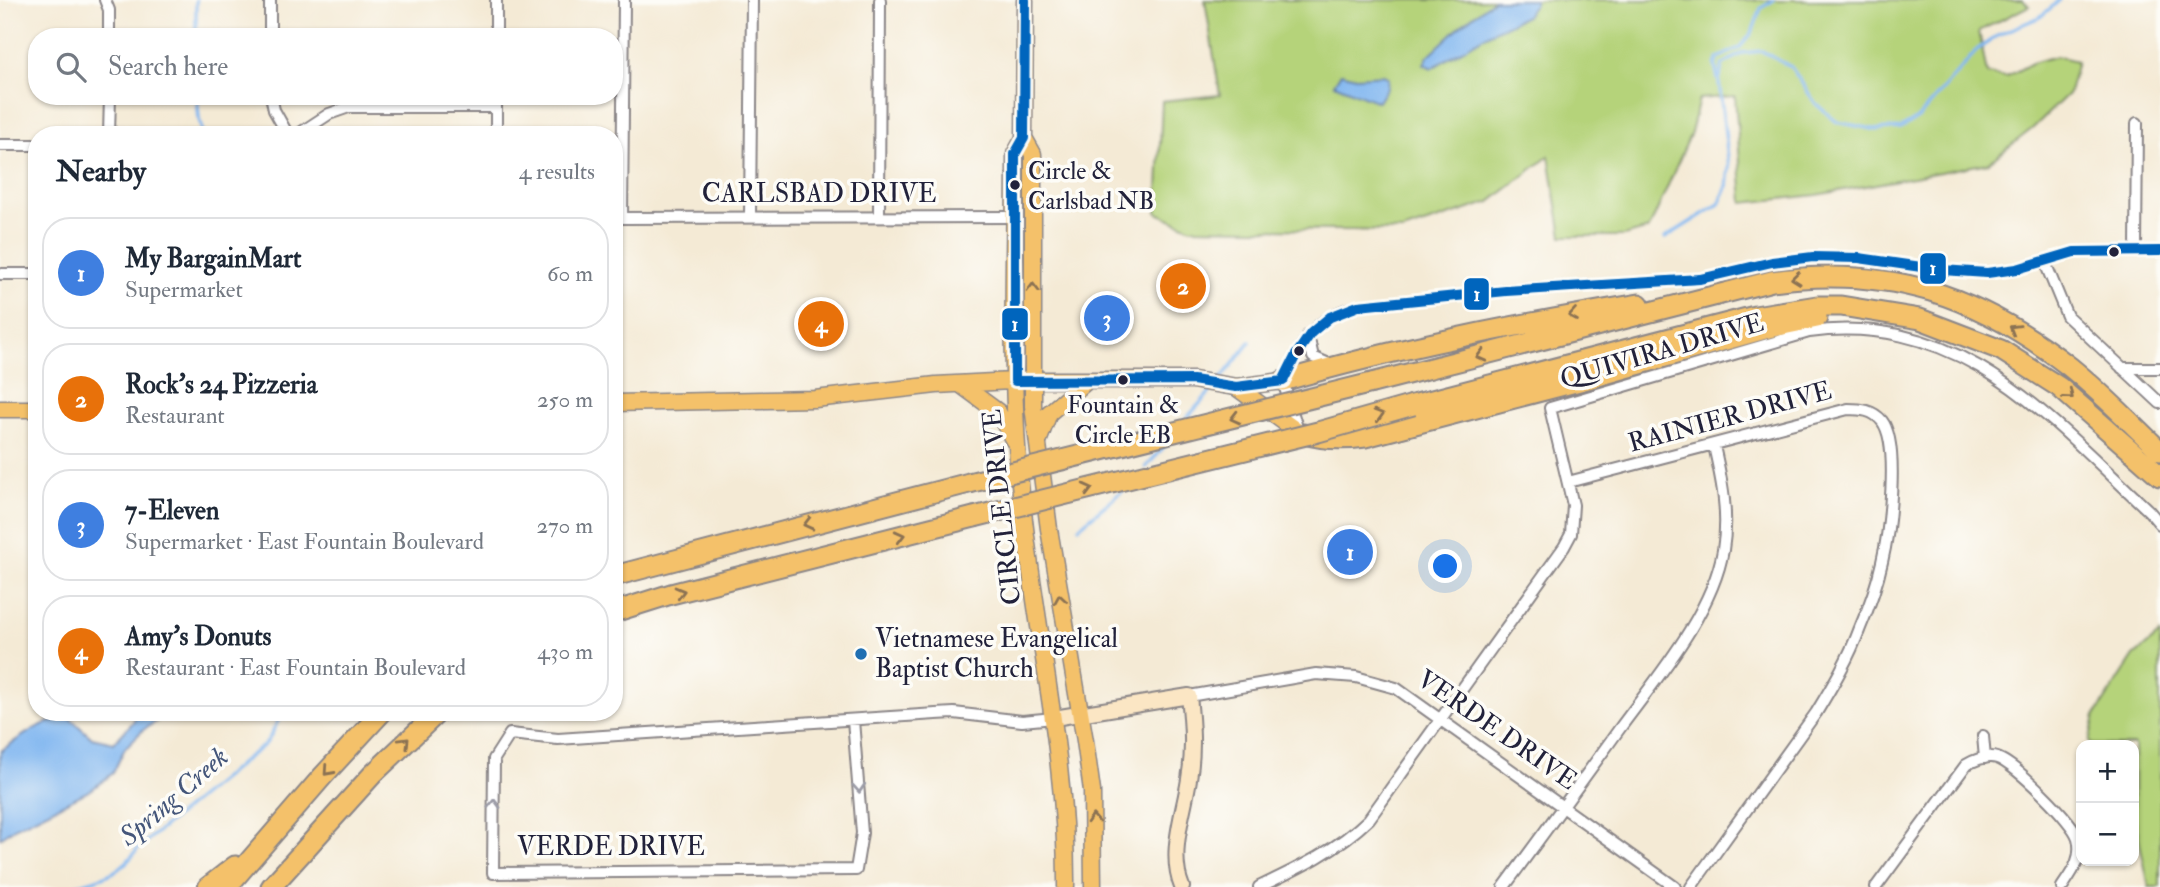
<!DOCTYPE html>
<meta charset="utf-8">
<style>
:root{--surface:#fff;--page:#f2f2f3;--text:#1f2937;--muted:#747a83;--line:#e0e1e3;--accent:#1a73e8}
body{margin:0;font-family:"IM FELL Double Pica",serif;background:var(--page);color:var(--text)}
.controls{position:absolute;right:21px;bottom:21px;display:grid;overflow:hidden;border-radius:14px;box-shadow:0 2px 5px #0004}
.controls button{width:63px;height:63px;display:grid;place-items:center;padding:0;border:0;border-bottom:2px solid var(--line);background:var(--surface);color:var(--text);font:35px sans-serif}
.you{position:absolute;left:1446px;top:567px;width:24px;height:24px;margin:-18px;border:5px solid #fff;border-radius:50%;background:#1a73e8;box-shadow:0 0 0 10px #1a73e833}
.badge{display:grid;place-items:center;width:46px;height:46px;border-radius:50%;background:var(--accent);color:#fff;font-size:23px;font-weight:700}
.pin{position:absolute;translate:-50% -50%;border:4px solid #fff;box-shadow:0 2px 7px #0006}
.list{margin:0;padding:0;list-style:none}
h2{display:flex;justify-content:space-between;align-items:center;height:91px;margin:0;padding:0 28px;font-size:30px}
h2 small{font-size:23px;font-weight:400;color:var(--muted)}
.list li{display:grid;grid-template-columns:46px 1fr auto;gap:21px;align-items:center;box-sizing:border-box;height:112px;margin:0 14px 14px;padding:0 14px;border:2px solid var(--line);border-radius:28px}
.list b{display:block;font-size:26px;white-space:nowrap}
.list p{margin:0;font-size:23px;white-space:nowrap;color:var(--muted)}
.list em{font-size:23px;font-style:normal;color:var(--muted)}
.icon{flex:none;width:38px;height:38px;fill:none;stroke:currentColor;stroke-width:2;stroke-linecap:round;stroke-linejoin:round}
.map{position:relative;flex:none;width:2160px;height:887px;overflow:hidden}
.search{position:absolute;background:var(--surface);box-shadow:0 2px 5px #0004;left:28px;top:28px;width:595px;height:77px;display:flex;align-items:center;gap:18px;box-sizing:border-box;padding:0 24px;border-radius:28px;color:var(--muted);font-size:26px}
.panel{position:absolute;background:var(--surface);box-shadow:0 2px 5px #0004;left:28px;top:126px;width:595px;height:595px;border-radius:28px}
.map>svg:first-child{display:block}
.green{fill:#b5d37a;stroke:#6c7a5a;stroke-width:2}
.water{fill:#82b7f0;stroke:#526c96;stroke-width:2}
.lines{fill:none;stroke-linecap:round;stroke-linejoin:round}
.stream{stroke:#82b7f0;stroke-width:3.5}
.street-casing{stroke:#8b8688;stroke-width:14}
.secondary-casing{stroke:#8b8688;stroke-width:18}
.primary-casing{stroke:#8b8688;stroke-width:19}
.highway-casing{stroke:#8b8688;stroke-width:23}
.street{stroke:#fff;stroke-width:10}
.secondary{stroke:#fbe6c4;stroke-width:14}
.primary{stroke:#f4c16b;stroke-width:16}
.highway{stroke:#f4c16b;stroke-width:19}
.highway-bridge-casing{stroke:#8b8688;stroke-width:23;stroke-linecap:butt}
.highway-bridge{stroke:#f4c16b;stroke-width:19}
.bus-1-casing{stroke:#fdfcf7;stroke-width:16}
.bus-1{stroke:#0065bd;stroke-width:10}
.oneway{stroke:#8b7253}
.oneway2{stroke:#9c9ca7}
.bus-dot{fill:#22223b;stroke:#fdfcf7;stroke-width:2.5}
.poi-dot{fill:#1f6fb2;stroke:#fdfcf7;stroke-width:2.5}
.labels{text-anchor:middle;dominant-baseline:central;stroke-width:7;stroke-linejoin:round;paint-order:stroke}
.bus-label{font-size:24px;fill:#22223b;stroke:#fdfcf7;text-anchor:start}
.street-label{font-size:26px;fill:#22223b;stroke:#fdfcf7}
.poi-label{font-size:26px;fill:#22223b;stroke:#fdfcf7;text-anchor:start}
.water-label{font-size:28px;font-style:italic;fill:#44567a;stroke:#fdfcf7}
.line-badge{stroke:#fdfcf7;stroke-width:2.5}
.badge-label{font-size:19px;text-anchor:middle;font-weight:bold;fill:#fff}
</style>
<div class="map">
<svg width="2160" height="887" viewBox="0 0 2160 887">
<rect width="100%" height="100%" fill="#fdfcf7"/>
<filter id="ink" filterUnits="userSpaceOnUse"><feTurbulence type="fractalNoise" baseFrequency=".0143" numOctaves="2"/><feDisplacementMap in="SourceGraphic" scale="14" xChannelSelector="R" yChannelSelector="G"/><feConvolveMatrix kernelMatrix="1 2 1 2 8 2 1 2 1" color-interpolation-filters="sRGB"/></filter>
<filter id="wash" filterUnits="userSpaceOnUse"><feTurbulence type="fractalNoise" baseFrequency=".00686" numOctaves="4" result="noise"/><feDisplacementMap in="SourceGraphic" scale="28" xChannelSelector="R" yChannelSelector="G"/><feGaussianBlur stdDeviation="1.57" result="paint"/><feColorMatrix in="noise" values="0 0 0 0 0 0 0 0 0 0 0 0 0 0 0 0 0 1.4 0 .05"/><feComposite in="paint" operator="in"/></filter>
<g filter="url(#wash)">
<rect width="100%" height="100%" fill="#f4ead5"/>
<path class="green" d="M1205,0H2023L2029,6L1979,31L1987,74L2006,77L2032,63L2056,56L2077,61L2069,93L2033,128L1988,163L1817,195L1743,203L1735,96L1699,99L1691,133L1649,229L1624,236H1562L1549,156L1490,202L1403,231L1191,228L1157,213L1162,101L1220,95Z
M2160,634V887H2149L2134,815V745H2092L2089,742L2095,716L2134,656Z"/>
<path class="water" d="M1494,0H1535V4L1526,16L1492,32L1432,68L1424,64L1428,56L1460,26Z
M1341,73L1356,77L1384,75L1388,78L1387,87L1378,102L1334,84Z
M138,712H190L160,719L143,730L125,748L113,773L91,790L14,828L0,838V754L2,750C25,734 42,720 70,718L92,738L114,743L133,722Z"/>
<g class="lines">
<path class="stream" d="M196,0V37
M1718,79L1715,65L1718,58L1739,48L1752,33L1761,8L1774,0
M197,96L199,119L203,135
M1665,238L1719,204L1727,187L1729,167L1719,82L1722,65L1742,53L1762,51L1791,67L1816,104L1837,122L1878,130L1901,128L1918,118L1978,49L2000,34L2040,17L2060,0
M1221,379L1250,342
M1184,421L1214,388
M1146,467L1169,441
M1079,527L1126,488
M71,887C101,877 120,876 138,848L237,767C245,758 255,753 264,745C274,736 274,721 285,712"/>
</g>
</g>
<g filter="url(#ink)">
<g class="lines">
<defs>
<path id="street" d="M105,0L109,10V37
M270,0V37
M496,0V37
M624,0L622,218L1015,217
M271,96L274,110L288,135
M109,135L110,96
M297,135L329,114L349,107H496
M496,135V96
M0,145H37
M750,216L752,0
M879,217L880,0
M2136,251L2137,123
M2044,260L2067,316L2160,403
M0,274H37
M1308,335L1313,357L1331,365
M2122,368H2160
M1298,431L1283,381C1301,343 1314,316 1358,306L1506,291L1700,279L1772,262L1813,257L1859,258L1942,270L1987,273L2017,269L2074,252L2160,251
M1568,482L1848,409C1861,409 1873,410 1882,421C1900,444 1889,533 1882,562C1877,585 1869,607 1860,628C1849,658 1833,685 1816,713L1691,887
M1189,696L1316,674L1356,677L1396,688L1675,887
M853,720L862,833L856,870L493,873L494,759L510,734L558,739L936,714L954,713L1022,721L1054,718
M1983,736L1985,758
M1259,887C1299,868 1337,850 1369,819L1564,547L1571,534L1573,505L1550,408L1809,332C1962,312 2048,417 2149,511L2160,524
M1504,887C1543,834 1582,781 1620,728C1656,679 1713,612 1723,550C1729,514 1722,481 1714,446
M1876,887L1966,765C1975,760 1987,755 1997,758C2014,763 2073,821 2078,838C2083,858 2073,871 2062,887"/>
<path id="secondary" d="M1054,718L1189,696C1192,724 1194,750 1189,779C1184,813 1168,853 1182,887"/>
<path id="primary" d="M1025,0L1024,138L1033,154V406L1049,529L1085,741L1092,791L1093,887
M1024,138L1015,154C1015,266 1009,381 1021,493C1034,625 1067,754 1066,887
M960,384L998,412L1014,441
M1236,387L1298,432
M614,403L815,399L936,385L1033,380H1193L1236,387L1283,381
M0,409H37
M1038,442L1049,413L1088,380"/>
<path id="highway" d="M1283,381C1400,347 1519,324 1639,304
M1372,383L1772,281C1889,265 1978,295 2070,367C2102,393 2131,423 2160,451
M1413,405L1755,316L1817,306H1841L1920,319L2001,350L2059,387L2160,476
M1304,434C1325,440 1343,440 1365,437L1587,379L1768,328L1817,318
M614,576L969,483
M614,612L671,594L974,517
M208,887L235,866
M227,887L322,777L382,712
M271,887L373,774L438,712"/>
</defs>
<use href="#street" class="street-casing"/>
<use href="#secondary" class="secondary-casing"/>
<use href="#primary" class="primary-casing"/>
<use href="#highway" class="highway-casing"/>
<use href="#street" class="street"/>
<use href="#secondary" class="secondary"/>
<use href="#primary" class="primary"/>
<use href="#highway" class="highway"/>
<defs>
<path id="highway-bridge" d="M969,483L1372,383
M974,517L1318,432L1413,405"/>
</defs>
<use href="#highway-bridge" class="highway-bridge-casing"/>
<use href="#highway-bridge" class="highway-bridge"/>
<defs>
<path id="bus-1" d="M1025,0L1024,138L1015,154V381L1193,380L1236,387L1283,381
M1283,381L1296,355L1311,333L1330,317L1358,306L1506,291L1700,279L1772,262L1813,257L1859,258L1942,270L1987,273L2017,269L2074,252L2160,251"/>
</defs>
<use href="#bus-1" class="bus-1-casing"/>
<use href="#bus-1" class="bus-1"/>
</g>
<defs><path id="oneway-chevron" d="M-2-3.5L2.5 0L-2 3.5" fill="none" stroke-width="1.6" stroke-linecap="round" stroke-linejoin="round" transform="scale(1.75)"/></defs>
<g class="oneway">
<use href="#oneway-chevron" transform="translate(1796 278) rotate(174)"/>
<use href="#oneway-chevron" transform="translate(1033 288) rotate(-90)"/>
<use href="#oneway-chevron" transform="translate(1573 315) rotate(171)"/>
<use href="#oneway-chevron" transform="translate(2014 329) rotate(-149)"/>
<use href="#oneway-chevron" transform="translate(1481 356) rotate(166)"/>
<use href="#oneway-chevron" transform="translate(2069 395) rotate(40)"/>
<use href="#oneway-chevron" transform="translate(1379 415) rotate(-16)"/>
<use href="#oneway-chevron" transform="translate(1235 418) rotate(166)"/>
<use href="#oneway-chevron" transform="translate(1088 489) rotate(-14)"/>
<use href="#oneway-chevron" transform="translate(808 524) rotate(166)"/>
<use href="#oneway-chevron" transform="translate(900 536) rotate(-14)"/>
<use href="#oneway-chevron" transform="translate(680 592) rotate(-15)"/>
<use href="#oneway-chevron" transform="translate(1060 599) rotate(-99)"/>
<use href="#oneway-chevron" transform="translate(405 742) rotate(-45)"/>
<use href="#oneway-chevron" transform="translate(328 771) rotate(132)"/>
<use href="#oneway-chevron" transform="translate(1093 819) rotate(-93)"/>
</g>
<g class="oneway2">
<use href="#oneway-chevron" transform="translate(859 788) rotate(86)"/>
<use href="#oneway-chevron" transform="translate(494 804) rotate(-89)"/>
</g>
</g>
<g class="bus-dot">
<circle cx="1015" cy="185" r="6"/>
<circle cx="2114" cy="252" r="6"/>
<circle cx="1299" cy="351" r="6"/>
<circle cx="1123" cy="380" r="6"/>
</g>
<circle class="poi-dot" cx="861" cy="654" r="7"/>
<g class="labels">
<g class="bus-label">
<text x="1028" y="171">Circle &amp;<tspan x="1028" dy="30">Carlsbad NB</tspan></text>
<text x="1123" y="405" text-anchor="middle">Fountain &amp;<tspan x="1123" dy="30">Circle EB</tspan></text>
</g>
<g class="street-label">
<text x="819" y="194">CARLSBAD DRIVE</text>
<text transform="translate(1662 351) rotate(-16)">QUIVIRA DRIVE</text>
<text transform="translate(1730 417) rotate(-15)">RAINIER DRIVE</text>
<text transform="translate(1002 507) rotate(-96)">CIRCLE DRIVE</text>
<text transform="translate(1497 730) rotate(35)">VERDE DRIVE</text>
<text x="611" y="847">VERDE DRIVE</text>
</g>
<g class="poi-label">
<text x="875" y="639">Vietnamese Evangelical<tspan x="875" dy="30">Baptist Church</tspan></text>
</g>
<g class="water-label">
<text transform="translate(174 797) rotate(-41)">Spring Creek</text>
</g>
</g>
<g class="line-badge">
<rect x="1919" y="252" width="28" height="33" rx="7" fill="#0065bd"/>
<rect x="1463" y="277" width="27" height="34" rx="7" fill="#0065bd"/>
<rect x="1001" y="307" width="28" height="34" rx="7" fill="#0065bd"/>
</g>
<g class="badge-label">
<text x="1933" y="275">1</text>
<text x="1477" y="301">1</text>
<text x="1015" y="331">1</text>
</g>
</svg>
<div class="controls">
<button>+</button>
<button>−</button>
</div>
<div class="you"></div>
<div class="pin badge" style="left:1350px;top:552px;background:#3f7fe0">1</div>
<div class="pin badge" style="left:1183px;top:286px;background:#e8710a">2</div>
<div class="pin badge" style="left:1107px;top:318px;background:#3f7fe0">3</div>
<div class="pin badge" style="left:821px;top:324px;background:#e8710a">4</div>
<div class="search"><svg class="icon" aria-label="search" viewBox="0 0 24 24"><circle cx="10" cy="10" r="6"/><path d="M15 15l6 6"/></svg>Search here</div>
<section class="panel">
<h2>Nearby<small>4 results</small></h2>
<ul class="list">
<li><span class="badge" style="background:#3f7fe0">1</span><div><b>My BargainMart</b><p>Supermarket</p></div><em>60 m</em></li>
<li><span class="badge" style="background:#e8710a">2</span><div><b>Rock's 24 Pizzeria</b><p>Restaurant</p></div><em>250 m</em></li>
<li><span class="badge" style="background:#3f7fe0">3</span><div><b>7-Eleven</b><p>Supermarket · East Fountain Boulevard</p></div><em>270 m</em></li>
<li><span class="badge" style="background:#e8710a">4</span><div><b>Amy's Donuts</b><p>Restaurant · East Fountain Boulevard</p></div><em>430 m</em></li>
</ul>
</section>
</div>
